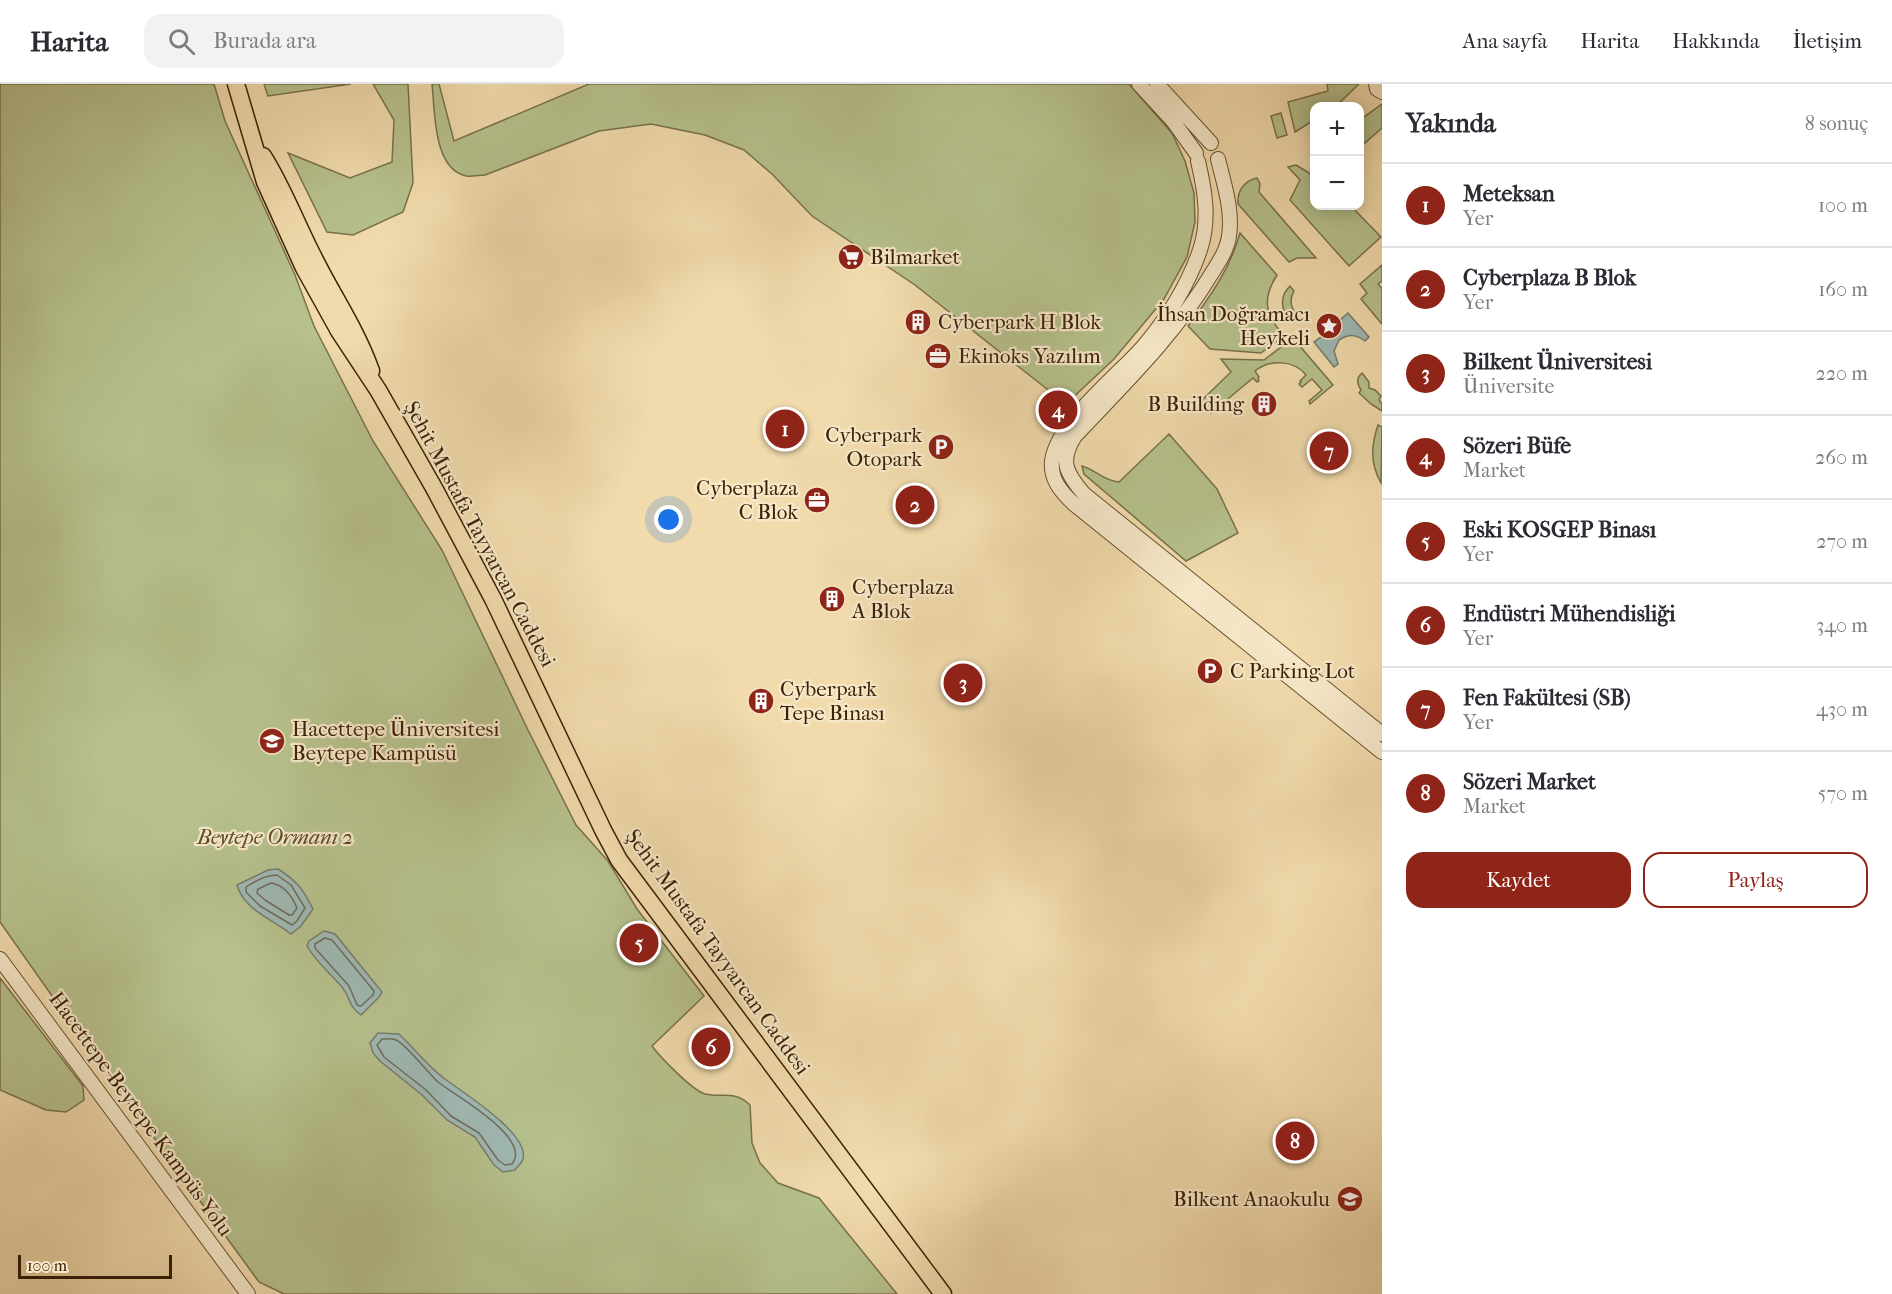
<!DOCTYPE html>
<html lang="tr">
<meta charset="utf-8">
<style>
:root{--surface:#fff;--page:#f2f2f3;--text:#2b2b33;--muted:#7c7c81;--line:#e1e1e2;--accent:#8f2418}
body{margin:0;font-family:"IM FELL French Canon",serif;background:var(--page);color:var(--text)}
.controls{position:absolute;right:18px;top:18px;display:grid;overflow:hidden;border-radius:12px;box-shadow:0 3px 15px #0003}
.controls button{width:54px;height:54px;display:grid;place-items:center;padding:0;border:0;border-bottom:2px solid var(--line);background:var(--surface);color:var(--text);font:30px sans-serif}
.scale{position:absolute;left:18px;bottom:15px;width:154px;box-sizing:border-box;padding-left:6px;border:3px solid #3c2106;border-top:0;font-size:16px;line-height:21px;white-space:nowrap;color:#3c2106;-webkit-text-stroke:4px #f6e8c9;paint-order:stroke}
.you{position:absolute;left:669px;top:436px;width:21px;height:21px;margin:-15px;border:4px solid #fff;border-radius:50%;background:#1a73e8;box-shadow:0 0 0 9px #1a73e833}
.badge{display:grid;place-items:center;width:39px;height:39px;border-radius:50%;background:var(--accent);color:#fff;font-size:20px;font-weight:700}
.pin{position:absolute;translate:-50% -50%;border:3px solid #fff;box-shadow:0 2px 6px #0006}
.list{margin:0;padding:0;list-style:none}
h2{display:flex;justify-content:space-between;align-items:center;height:78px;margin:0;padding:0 24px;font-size:26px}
h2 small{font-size:20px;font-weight:400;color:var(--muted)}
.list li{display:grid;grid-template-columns:39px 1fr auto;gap:18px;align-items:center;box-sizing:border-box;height:84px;padding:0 24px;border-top:2px solid var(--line)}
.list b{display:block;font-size:22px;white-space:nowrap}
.list p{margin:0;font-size:20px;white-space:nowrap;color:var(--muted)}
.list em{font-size:20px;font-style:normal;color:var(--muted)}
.actions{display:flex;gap:12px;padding:18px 24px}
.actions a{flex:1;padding:14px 0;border:2px solid var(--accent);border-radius:18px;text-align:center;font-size:21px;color:var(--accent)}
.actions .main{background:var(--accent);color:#fff}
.icon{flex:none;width:33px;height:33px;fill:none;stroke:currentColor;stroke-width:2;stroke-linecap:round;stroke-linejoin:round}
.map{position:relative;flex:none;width:1382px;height:1210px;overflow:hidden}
header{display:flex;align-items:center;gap:36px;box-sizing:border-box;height:84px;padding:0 30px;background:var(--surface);border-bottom:2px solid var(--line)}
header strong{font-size:28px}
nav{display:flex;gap:33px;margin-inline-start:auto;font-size:21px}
.search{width:420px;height:54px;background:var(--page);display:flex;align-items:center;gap:15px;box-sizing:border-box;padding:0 21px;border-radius:18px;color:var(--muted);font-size:22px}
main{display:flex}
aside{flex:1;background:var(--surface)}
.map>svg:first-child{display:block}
.green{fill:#b6c18d;stroke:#79714a;stroke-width:1.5}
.water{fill:#9fb9b4;stroke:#777c6e;stroke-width:1.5}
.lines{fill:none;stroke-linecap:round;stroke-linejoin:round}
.shore{stroke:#6e6d5d;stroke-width:1.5}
.minor-casing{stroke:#695030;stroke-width:16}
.major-casing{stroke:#3c2106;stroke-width:19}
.minor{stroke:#f6e8c9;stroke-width:14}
.major{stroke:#f1dbac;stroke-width:16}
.labels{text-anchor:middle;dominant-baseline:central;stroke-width:4.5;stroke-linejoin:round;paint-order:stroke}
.poi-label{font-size:21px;fill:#3c2106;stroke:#f6e8c9;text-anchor:start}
.street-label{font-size:21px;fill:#3c2106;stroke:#f6e8c9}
.park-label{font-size:21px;font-style:italic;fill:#5a4928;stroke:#f6e8c9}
</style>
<header>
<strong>Harita</strong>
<div class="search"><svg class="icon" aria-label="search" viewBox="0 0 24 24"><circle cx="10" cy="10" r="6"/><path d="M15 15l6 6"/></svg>Burada ara</div>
<nav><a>Ana sayfa</a><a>Harita</a><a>Hakkında</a><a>İletişim</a></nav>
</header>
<main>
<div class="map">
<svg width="1382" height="1210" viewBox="0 0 1382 1210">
<rect width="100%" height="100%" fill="#f1dbac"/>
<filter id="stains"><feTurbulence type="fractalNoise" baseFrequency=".00333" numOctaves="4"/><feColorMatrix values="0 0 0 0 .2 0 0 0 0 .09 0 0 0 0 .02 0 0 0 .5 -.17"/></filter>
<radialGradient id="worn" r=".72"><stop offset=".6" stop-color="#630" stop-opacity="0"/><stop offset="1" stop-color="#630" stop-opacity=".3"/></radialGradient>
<path class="green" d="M0,0H214L225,37L295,191L314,242L373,357L442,466L528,646L576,741L608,777L637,825L704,912L652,962C660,973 692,1006 705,1010C723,1014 735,1006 750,1021L752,1059L760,1079L778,1099L819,1114L897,1210H284L259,1198L90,966L0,838Z
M264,0H351L268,12Z
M373,0H408L413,99L403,128L353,151L327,148L288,69L350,94L392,78L394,36Z
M432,0H439L454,57L589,0H1129L1172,49L1185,77L1194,109L1195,138L1187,173L1164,215L1114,275L1066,320L915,201L812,132L772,90L744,66L705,51L651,40L599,47L485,91C480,91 472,93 466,92C433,85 435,27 432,0Z
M1327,0H1359L1336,22H1314V36L1295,48L1288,18L1328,7Z
M1382,20V44L1360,63V36Z
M1281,29L1287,51L1277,54L1271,32Z
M1296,81L1314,92V122H1351L1381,153L1349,182L1290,116L1300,96L1288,83Z
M1257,94L1260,100L1259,108L1316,174H1297L1289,178L1238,120C1237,107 1244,97 1257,94Z
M1240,149L1277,191C1261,216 1266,231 1284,252L1261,269L1210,265L1188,242C1210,213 1230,185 1240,149Z
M1382,181V197L1378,200L1382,205V240L1361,215L1367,209L1360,200Z
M1290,202L1294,207C1288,217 1292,225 1298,234L1296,236L1287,234C1281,222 1280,212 1290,202Z
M1293,254L1333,301L1310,320L1309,317L1322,306L1312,295L1302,303L1299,300L1301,298L1300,297L1306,291C1294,276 1270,275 1255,287L1259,293L1258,295L1259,297L1257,298L1253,294L1211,329L1200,318L1231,288L1221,275L1264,276Z
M1362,289L1369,298V304L1375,306L1381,312L1379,316L1382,320V327L1371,320L1359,309L1361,306C1357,300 1356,294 1362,289Z
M1378,341L1382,343L1381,399C1370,379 1371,362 1378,341Z
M1169,350L1217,405L1238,449L1186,477L1084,390L1082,382C1096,386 1104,397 1119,398Z
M0,894L83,1002L84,1016L66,1028L46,1026L0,1006Z"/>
<path class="water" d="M1348,229L1369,253L1365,257C1356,250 1349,250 1339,256L1334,267L1338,280L1334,283L1314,258L1335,243L1334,241Z
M278,785C297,797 303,805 313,825L301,842L291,850C272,835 244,826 237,801L268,786Z
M324,847L335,850L382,908L379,913L361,931C347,921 351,914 342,903C330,889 316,878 307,862L309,857Z
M378,949L399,950C414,964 428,983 445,995C462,1008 530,1050 523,1075C522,1079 517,1083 515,1086L503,1088L494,1081L475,1053L447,1036L422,1011L380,977L373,969L370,959Z"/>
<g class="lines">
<path class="shore" d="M277,791L291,801L305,824L297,837L292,841L260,822L246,808V803C255,797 265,791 277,791Z
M271,799C284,801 292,812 297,824L292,831H289L265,816L257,809L258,805Z
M325,854L332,856L374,907L373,911L361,922L357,921L349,902L315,864V860Z
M382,955C386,955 392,954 396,956C405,959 428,989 438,998C454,1011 533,1054 512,1080L505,1081L498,1076L479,1049L451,1032L426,1006L384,973L377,961Z"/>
<defs>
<path id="minor" d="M1139,0L1173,37L1196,69
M1157,0L1211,59
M1376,0L1377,5L1382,8
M1218,75C1224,100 1233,126 1229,152C1227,166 1219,178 1212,189C1175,251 1124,300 1075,352C1059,377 1066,389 1084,410L1382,650
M1198,77C1205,107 1210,136 1200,166C1188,201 1166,236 1142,264C1117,292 1057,339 1052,377C1050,395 1061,408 1074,420L1382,668
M0,875L248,1210"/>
<path id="major" d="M236,0L265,98L304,184L339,247L378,306L434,404L493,515L603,746L619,776L943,1210
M263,72C284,105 297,142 315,176C334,214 357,247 371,287"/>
</defs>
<use href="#minor" class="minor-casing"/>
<use href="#major" class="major-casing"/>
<use href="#minor" class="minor"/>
<use href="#major" class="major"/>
</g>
<defs>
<symbol id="supermarket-disc" viewBox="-11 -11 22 22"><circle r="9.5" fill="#8f2418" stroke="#f6e8c9"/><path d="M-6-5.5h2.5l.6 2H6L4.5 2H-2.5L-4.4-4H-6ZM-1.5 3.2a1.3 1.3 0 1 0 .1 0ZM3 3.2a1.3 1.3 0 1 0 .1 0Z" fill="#fff"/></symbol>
<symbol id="building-disc" viewBox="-11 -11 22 22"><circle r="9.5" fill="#8f2418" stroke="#f6e8c9"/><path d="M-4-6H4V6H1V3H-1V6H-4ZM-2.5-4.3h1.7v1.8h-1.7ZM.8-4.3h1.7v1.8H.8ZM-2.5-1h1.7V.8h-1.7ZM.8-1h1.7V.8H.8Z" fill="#fff"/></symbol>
<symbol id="sight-disc" viewBox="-11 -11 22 22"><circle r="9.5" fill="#8f2418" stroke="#f6e8c9"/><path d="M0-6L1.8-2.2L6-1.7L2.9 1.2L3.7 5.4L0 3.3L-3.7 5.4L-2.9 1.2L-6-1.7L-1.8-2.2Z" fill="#fff"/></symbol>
<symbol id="office-disc" viewBox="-11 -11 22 22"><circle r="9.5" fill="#8f2418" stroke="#f6e8c9"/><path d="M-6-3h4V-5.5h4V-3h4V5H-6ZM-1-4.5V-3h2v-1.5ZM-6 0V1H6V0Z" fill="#fff"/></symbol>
<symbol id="parking-disc" viewBox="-11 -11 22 22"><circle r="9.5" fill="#8f2418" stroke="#f6e8c9"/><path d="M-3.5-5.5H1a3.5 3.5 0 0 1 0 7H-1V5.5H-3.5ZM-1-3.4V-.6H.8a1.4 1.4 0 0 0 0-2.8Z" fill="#fff"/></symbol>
<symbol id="university-disc" viewBox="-11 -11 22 22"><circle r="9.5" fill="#8f2418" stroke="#f6e8c9"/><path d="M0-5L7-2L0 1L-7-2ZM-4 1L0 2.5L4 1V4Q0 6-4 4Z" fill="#fff"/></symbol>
<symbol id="school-disc" viewBox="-11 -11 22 22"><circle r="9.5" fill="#8f2418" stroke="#f6e8c9"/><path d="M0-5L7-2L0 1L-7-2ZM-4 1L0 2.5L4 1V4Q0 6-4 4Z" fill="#fff"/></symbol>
</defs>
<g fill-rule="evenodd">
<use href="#supermarket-disc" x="836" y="158" width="30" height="30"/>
<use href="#building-disc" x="903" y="223" width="30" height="30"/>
<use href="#sight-disc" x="1314" y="227" width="30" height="30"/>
<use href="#office-disc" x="923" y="257" width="30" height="30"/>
<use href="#building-disc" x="1249" y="305" width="30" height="30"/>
<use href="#parking-disc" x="926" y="348" width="30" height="30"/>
<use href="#office-disc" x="802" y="401" width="30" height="30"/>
<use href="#building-disc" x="817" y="500" width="30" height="30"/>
<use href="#parking-disc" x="1195" y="572" width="30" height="30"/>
<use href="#building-disc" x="746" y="602" width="30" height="30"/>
<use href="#university-disc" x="257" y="642" width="30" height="30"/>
<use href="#school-disc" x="1335" y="1100" width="30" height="30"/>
</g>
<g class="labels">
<g class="poi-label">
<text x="870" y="173">Bilmarket</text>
<text x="1310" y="230" text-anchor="end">İhsan Doğramacı<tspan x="1310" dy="24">Heykeli</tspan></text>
<text x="938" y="238">Cyberpark H Blok</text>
<text x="958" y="272">Ekinoks Yazılım</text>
<text x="1244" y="320" text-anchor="end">B Building</text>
<text x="922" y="351" text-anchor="end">Cyberpark<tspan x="922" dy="24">Otopark</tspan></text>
<text x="798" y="404" text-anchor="end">Cyberplaza<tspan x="798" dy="24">C Blok</tspan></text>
<text x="852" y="503">Cyberplaza<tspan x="852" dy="24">A Blok</tspan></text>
<text x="1230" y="587">C Parking Lot</text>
<text x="780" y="605">Cyberpark<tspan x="780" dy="24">Tepe Binası</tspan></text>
<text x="292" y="645">Hacettepe Üniversitesi<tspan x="292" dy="24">Beytepe Kampüsü</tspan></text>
<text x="1330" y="1115" text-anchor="end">Bilkent Anaokulu</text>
</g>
<g class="street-label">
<text transform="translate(480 450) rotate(62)">Şehit Mustafa Tayyarcan Caddesi</text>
<text transform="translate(718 868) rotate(54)">Şehit Mustafa Tayyarcan Caddesi</text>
<text transform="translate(141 1030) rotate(54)">Hacettepe-Beytepe Kampüs Yolu</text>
</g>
<g class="park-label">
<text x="275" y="753">Beytepe Ormanı 2</text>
</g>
</g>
<rect width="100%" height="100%" filter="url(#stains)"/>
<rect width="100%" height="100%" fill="url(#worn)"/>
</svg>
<div class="controls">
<button>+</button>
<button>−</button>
</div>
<div class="scale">100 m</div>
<div class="you"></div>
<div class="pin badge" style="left:785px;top:345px">1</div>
<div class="pin badge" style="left:915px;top:421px">2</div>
<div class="pin badge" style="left:963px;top:599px">3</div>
<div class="pin badge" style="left:1058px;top:326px">4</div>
<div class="pin badge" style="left:639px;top:859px">5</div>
<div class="pin badge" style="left:711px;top:963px">6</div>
<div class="pin badge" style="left:1329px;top:367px">7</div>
<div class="pin badge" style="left:1295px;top:1057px">8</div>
</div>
<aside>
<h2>Yakında<small>8 sonuç</small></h2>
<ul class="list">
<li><span class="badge">1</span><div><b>Meteksan</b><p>Yer</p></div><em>100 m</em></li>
<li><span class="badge">2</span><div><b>Cyberplaza B Blok</b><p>Yer</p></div><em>160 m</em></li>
<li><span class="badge">3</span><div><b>Bilkent Üniversitesi</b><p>Üniversite</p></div><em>220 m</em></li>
<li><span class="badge">4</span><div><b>Sözeri Büfe</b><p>Market</p></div><em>260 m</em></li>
<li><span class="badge">5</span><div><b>Eski KOSGEP Binası</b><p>Yer</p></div><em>270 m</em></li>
<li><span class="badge">6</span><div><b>Endüstri Mühendisliği</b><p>Yer</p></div><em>340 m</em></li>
<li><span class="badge">7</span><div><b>Fen Fakültesi (SB)</b><p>Yer</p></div><em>430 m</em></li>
<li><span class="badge">8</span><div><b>Sözeri Market</b><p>Market</p></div><em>570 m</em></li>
</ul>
<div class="actions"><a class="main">Kaydet</a><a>Paylaş</a></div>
</aside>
</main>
